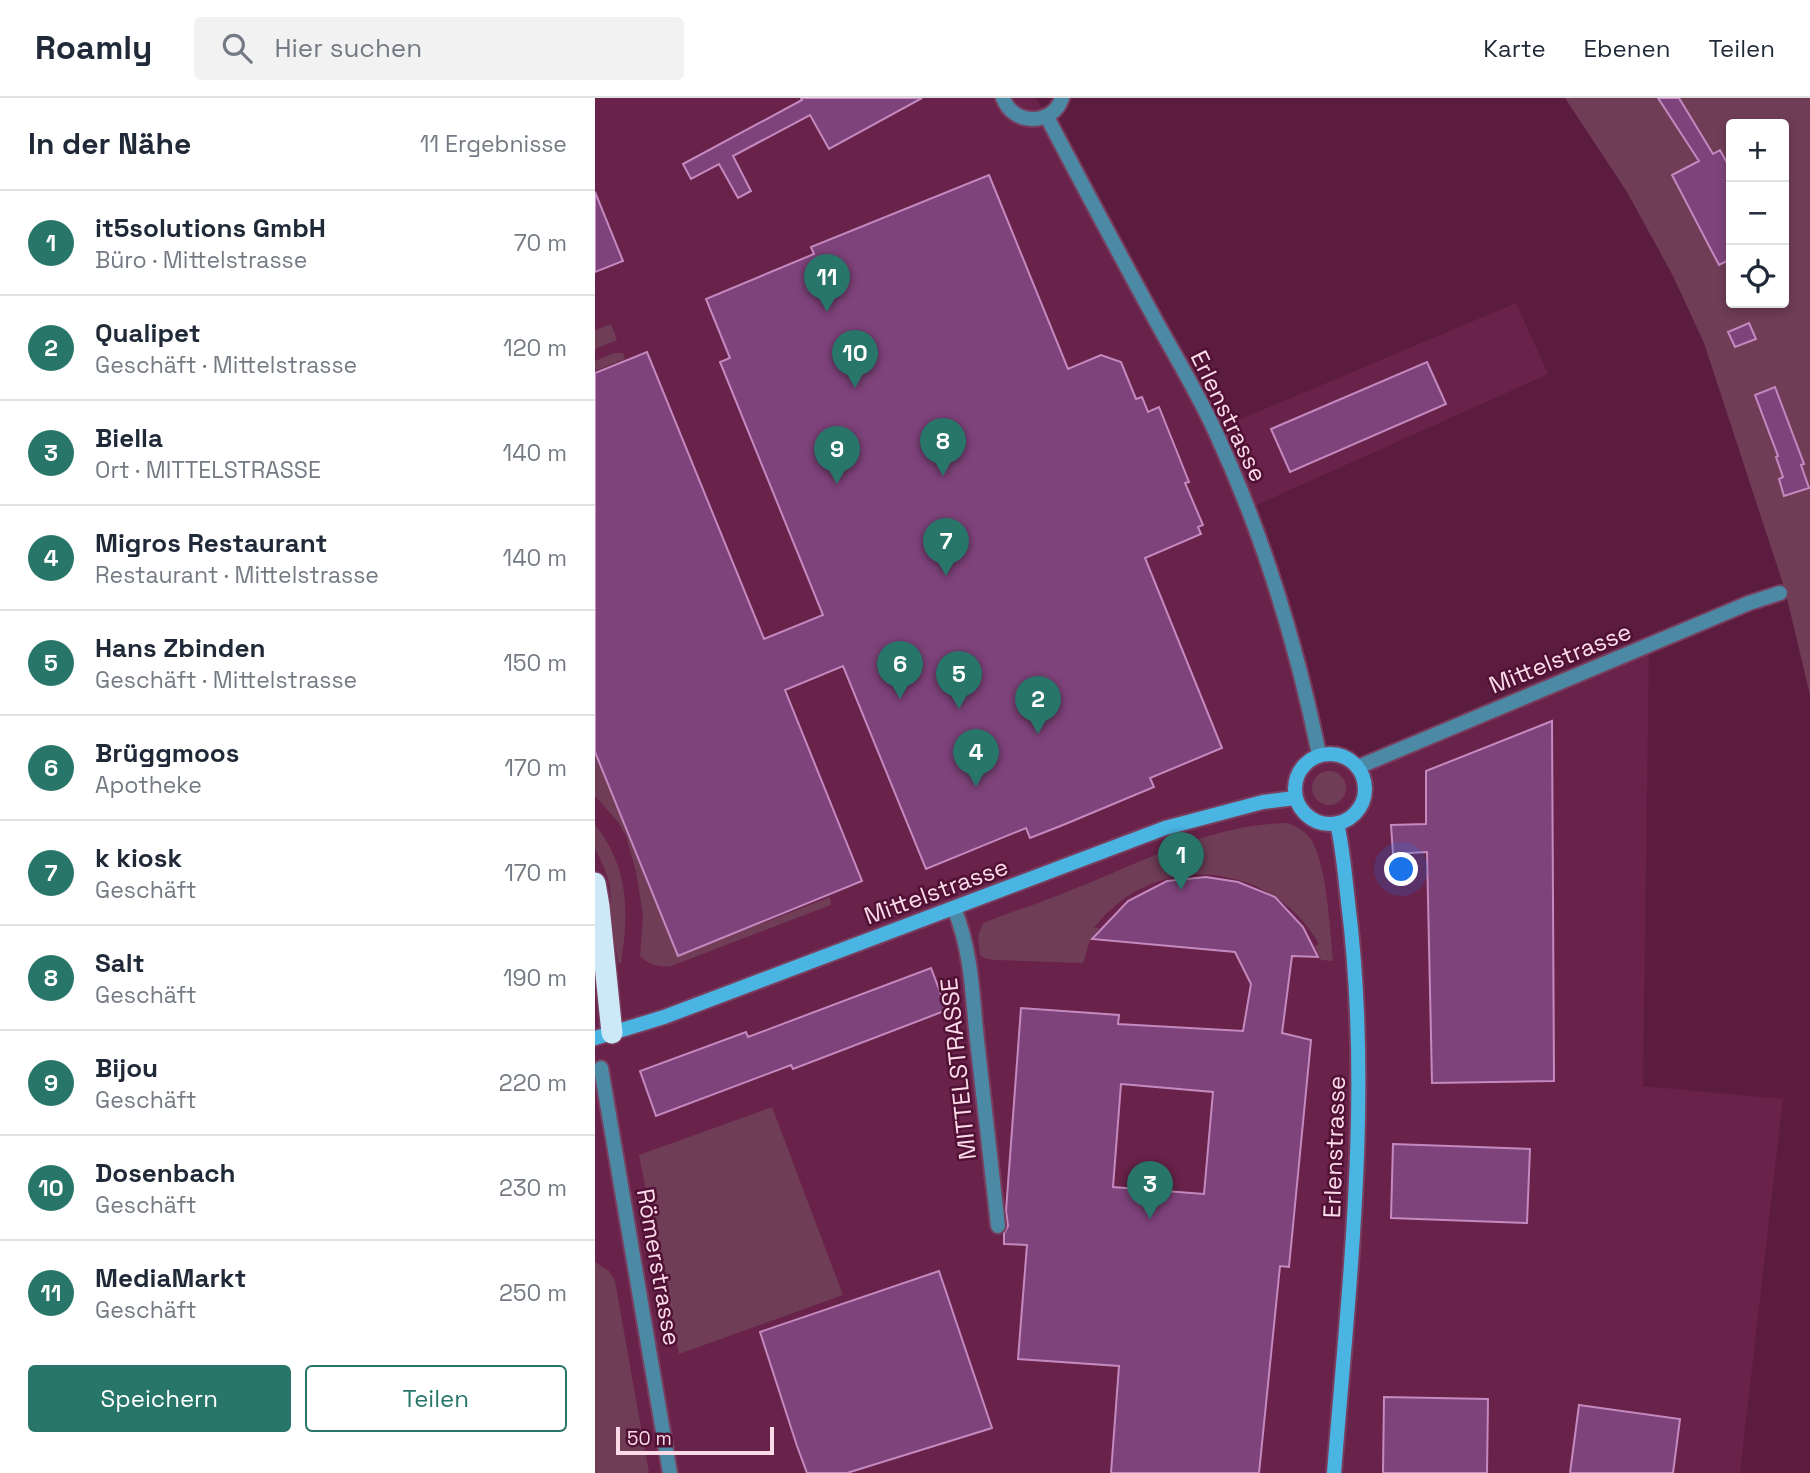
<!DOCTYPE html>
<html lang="de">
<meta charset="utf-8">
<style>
:root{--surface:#fff;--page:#f2f2f3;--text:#1f2937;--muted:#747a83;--line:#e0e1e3;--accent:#28766a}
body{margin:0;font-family:"Space Grotesk",sans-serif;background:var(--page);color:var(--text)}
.controls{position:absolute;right:21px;top:21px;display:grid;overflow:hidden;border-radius:7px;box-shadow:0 4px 10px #0003}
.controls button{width:63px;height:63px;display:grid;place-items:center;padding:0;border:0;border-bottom:2px solid var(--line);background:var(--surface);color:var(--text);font:35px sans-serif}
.scale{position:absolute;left:21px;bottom:18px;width:158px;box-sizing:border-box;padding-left:7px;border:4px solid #fcdbe9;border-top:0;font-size:19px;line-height:24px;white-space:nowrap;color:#fcdbe9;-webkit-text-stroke:5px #501135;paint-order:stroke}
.you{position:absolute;left:807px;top:772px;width:24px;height:24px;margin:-18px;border:5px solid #fff;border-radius:50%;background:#1a73e8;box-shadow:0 0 0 10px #1a73e833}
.badge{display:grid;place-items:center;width:46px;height:46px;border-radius:50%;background:var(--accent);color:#fff;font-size:23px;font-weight:700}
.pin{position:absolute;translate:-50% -58px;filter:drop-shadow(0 2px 4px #0008)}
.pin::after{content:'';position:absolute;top:37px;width:24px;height:21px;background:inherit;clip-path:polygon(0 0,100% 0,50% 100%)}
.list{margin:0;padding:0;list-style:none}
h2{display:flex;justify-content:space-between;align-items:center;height:91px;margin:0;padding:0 28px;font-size:30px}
h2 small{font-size:23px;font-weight:400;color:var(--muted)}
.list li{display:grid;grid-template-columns:46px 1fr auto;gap:21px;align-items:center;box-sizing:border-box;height:105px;padding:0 28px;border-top:2px solid var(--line)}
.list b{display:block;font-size:26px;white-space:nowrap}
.list p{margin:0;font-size:23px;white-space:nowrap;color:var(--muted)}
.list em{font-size:23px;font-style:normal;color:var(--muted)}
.actions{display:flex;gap:14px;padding:21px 28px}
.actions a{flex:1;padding:16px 0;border:2px solid var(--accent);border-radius:7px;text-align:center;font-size:24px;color:var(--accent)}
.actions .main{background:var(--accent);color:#fff}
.icon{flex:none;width:38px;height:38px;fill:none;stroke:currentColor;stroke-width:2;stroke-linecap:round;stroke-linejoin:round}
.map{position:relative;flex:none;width:1215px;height:1375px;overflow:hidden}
header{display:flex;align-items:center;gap:42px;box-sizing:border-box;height:98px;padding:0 35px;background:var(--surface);border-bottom:2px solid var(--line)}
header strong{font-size:33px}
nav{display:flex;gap:38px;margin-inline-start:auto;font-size:24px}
.search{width:490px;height:63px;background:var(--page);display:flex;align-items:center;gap:18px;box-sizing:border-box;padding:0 24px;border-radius:7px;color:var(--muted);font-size:26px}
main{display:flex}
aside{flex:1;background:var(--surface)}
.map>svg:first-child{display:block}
.built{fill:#69224a}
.green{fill:#6f3d56;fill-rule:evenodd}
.building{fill:#7f437b;stroke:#c48abf;stroke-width:2;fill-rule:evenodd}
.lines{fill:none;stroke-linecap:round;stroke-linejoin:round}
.minor-casing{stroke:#793e5e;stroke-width:18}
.tertiary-casing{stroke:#793e5e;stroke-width:18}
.secondary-casing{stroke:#793e5e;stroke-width:18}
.motorway-casing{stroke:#793e5e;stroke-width:24}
.minor{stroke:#4b89a5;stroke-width:14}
.tertiary{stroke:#4b89a5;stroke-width:14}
.secondary{stroke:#4ab5e3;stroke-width:14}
.motorway{stroke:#cde8f6;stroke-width:21}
.labels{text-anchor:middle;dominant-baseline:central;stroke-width:5;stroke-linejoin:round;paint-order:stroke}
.street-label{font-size:24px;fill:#fcdbe9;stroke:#501135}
</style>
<header>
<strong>Roamly</strong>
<div class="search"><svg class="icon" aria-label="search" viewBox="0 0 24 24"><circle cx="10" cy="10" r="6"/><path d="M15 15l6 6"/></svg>Hier suchen</div>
<nav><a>Karte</a><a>Ebenen</a><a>Teilen</a></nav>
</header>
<main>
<aside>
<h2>In der Nähe<small>11 Ergebnisse</small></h2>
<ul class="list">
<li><span class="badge">1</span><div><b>it5solutions GmbH</b><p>Büro · Mittelstrasse</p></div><em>70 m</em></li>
<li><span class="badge">2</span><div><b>Qualipet</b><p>Geschäft · Mittelstrasse</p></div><em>120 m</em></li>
<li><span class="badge">3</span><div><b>Biella</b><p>Ort · MITTELSTRASSE</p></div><em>140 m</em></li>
<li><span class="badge">4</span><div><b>Migros Restaurant</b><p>Restaurant · Mittelstrasse</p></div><em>140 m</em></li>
<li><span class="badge">5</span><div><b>Hans Zbinden</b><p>Geschäft · Mittelstrasse</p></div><em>150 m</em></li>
<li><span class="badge">6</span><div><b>Brüggmoos</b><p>Apotheke</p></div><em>170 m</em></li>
<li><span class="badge">7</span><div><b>k kiosk</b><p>Geschäft</p></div><em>170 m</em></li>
<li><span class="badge">8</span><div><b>Salt</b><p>Geschäft</p></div><em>190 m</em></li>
<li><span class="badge">9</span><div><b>Bijou</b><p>Geschäft</p></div><em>220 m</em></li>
<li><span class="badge">10</span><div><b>Dosenbach</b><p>Geschäft</p></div><em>230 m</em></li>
<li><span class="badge">11</span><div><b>MediaMarkt</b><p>Geschäft</p></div><em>250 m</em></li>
</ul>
<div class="actions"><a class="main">Speichern</a><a>Teilen</a></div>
</aside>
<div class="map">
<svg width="1215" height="1375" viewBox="0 0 1215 1375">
<rect width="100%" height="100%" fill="#5c1c3f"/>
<path class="built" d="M0,0H441L620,332L921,205L953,276L653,411L725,656L738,655L748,658L756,662L763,669L1054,549L1048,988L1188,1001L1145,1375H0Z"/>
<path class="green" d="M970,0H1215V597L1190,492L1109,245L1078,178L1032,94ZM1136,26H1189V205H1136Z
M16,226L22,242L0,251V232Z
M19,255H28L30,261L0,273V263Z
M0,654L83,858L235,799L236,807L76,868C66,870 52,866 45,858L48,818L41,773L31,738L23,724L0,698Z
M717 690a17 17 0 1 1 34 0a17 17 0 1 1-34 0Z
M693,725C701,728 710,733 715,740C732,764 735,833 738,863L726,862L720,848L724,846C676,762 559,751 499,830H505L495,842L488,865L401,862L391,861L385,857L383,838L388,825C422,812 456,801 489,787C555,760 620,726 693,725Z
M0,727C34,768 34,815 26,865L24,866L17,836L15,788L11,774L0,750Z
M177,1009L248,1197L84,1256L44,1057Z
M0,1164L14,1173L20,1183L54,1375H0Z"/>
<path class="building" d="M206,0H327L234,51L215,17L138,58L156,93L143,100L124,66L96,81L88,66L207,2Z
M1063,0H1084L1118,56L1125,52L1136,72V161L1124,167L1077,77L1104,63Z
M394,77L473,271L506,257L526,264L541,301L547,299L553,314L564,309L594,384L590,385L608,427L603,429L606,436L550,460L627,650L555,680L559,689L468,727L435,740L431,730L331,771L248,568L190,592L267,783L83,858L0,654V275L52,254L169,541L228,517L125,264L135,260L111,201L219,156L216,149Z
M0,94L28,163L0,174Z
M1154,225L1161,241L1140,249L1133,234Z
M832,264L851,306L695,374L676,331Z
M1180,289L1209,366L1206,367L1214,390L1189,398L1184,381L1188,379L1181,359L1183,358L1160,297Z
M957,623L959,983L837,985L832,754L798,756L796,727L831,726V673Z
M611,779L643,784L680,799L708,829L723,859L697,858L687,935L716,942L694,1169L685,1168L664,1375H516L524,1268L423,1261L432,1147L409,1146V1135L413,1128L411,1113L426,910L524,917L523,926L648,933L656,886L640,854L497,841L533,803L572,783ZM526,986L618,994L609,1096L518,1089Z
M336,870L352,912L198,971L196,967L61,1018L45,973L151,934L153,939Z
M798,1046L935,1051L932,1125L796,1120Z
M344,1173L397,1330L252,1375H212L202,1348L165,1234Z
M789,1299L893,1301L892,1375H788Z
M984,1307L1085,1321L1078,1375H975Z"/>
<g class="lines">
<defs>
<path id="minor" d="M408,0C418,28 458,28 467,0
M763,669L1154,505L1185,495
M359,810C377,855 377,895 382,942C389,1004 396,1066 403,1128
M6,970L75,1375"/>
<path id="tertiary" d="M452,19C488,88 525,157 562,225C582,261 603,296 620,333C668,436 701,545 724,656"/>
<path id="secondary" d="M700 691a35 35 0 1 1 70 0a35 35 0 1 1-70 0Z
M0,940L69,919L570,730L668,704L700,700
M739,1375C754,1185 777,995 753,804C750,778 748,751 742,725"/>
<path id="motorway" d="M0,785L4,808L17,935"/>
</defs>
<use href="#minor" class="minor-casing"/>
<use href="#tertiary" class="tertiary-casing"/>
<use href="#secondary" class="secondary-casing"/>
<use href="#motorway" class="motorway-casing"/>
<use href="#minor" class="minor"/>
<use href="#tertiary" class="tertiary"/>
<use href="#secondary" class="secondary"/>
<use href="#motorway" class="motorway"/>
</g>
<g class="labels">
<g class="street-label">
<text transform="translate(634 318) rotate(64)">Erlenstrasse</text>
<text transform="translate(965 560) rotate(-22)">Mittelstrasse</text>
<text transform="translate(341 793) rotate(-20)">Mittelstrasse</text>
<text transform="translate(363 971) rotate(-96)">MITTELSTRASSE</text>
<text transform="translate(739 1049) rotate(-88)">Erlenstrasse</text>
<text transform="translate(64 1169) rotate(80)">Römerstrasse</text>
</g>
</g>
</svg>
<div class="controls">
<button>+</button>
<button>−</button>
<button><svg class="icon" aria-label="locate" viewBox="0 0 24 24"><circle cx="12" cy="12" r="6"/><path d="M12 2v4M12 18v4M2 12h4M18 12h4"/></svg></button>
</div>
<div class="scale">50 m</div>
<div class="you"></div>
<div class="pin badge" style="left:586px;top:792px">1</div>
<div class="pin badge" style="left:443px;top:636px">2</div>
<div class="pin badge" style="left:555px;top:1121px">3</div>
<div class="pin badge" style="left:381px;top:689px">4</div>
<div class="pin badge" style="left:364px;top:611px">5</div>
<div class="pin badge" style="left:305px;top:601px">6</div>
<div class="pin badge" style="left:351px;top:478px">7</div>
<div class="pin badge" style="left:348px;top:378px">8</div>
<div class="pin badge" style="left:242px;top:386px">9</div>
<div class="pin badge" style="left:260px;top:290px">10</div>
<div class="pin badge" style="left:232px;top:214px">11</div>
</div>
</main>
